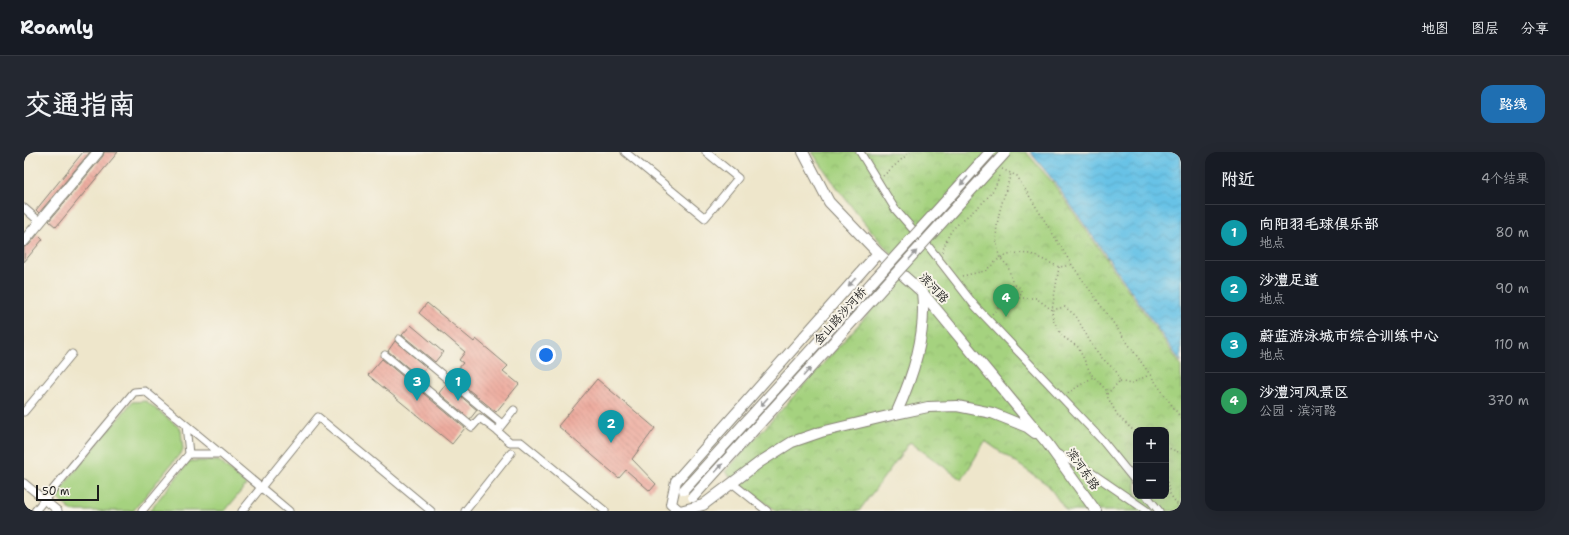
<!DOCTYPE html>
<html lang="zh">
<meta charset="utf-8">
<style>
:root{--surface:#171b24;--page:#242831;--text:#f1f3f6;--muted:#9ea1a6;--line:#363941;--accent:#1f6fb2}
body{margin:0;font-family:"Shantell Sans","LXGW WenKai TC",sans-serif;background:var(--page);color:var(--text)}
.controls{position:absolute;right:12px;bottom:12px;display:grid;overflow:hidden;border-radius:8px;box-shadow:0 4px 16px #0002}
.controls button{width:36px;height:36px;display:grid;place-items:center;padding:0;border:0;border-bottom:1px solid var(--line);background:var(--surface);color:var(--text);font:20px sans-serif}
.scale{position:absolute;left:12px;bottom:10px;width:63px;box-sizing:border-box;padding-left:4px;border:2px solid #1c1c1c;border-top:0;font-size:11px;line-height:14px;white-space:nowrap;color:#1c1c1c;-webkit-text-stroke:3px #f7f3e8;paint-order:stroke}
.you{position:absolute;left:522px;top:203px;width:14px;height:14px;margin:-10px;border:3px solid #fff;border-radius:50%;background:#1a73e8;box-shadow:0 0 0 6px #1a73e833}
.badge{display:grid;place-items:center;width:26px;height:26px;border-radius:50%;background:var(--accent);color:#fff;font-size:13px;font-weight:700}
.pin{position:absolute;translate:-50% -33px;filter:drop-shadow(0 1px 2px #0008)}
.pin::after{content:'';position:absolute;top:21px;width:14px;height:12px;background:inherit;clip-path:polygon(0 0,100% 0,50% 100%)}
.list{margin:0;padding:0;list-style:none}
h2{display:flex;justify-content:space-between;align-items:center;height:52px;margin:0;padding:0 16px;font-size:17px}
h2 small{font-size:13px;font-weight:400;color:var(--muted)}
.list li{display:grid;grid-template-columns:26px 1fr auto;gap:12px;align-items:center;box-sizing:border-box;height:56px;padding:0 16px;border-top:1px solid var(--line)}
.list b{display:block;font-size:15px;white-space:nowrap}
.list p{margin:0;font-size:13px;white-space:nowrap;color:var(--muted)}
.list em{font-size:13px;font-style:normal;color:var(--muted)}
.map{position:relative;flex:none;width:1157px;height:359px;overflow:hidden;border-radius:12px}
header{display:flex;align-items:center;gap:24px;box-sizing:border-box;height:56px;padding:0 20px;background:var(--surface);border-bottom:1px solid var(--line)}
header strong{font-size:19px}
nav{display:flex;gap:22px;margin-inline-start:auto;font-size:14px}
.intro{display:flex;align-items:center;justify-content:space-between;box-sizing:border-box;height:96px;padding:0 24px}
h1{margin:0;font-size:28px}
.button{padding:10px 18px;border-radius:12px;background:var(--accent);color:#fff;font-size:14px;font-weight:700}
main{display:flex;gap:24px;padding:0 24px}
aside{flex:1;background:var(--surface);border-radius:12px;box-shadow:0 4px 16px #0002}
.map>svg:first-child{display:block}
.grass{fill:#a5d27f;stroke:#60774e}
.park{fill:url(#park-crowns);stroke:#60774e;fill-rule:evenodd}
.water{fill:url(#water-waves);stroke:#426f81}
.building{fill:url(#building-back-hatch)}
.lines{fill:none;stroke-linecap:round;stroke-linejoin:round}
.street-casing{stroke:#858174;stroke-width:9}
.secondary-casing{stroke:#858174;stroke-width:12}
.path{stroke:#858174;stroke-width:1.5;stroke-dasharray:1 3;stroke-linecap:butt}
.street{stroke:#fff;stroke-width:7}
.secondary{stroke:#fff;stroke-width:10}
.secondary-bridge-casing{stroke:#858174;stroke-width:12;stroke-linecap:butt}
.secondary-bridge{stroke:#fff;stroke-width:10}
.oneway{fill:#999}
.labels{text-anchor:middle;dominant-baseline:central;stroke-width:4;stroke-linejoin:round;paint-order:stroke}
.street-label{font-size:12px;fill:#1c1c1c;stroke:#f7f3e8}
</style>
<header>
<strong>Roamly</strong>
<nav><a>地图</a><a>图层</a><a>分享</a></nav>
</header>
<div class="intro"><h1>交通指南</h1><a class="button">路线</a></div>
<main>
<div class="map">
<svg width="1157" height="359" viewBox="0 0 1157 359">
<defs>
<pattern id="park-crowns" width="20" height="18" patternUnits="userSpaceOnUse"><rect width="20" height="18" fill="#a5d27f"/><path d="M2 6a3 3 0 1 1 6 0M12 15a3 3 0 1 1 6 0" fill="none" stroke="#8db46d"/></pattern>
<pattern id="water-waves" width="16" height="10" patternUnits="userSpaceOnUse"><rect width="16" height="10" fill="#68c2e6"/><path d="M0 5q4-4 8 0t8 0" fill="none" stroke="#5aa6c5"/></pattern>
<pattern id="building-back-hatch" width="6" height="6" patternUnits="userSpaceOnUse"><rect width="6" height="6" fill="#edac9f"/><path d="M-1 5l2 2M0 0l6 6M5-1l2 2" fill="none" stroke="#cb9388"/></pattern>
</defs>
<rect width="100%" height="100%" fill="#f7f3e8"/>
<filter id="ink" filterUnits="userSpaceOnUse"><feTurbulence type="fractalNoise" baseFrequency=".025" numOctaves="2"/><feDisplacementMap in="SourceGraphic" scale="8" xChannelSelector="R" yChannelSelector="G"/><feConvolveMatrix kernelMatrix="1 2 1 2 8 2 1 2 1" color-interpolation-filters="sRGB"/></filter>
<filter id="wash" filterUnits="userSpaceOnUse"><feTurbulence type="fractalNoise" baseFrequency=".012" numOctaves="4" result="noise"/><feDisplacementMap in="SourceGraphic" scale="16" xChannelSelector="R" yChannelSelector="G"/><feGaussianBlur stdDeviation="0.9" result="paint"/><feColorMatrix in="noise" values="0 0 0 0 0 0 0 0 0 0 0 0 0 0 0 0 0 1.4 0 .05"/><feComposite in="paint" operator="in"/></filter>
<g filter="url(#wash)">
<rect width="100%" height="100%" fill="#eee6cb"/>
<path class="grass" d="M122,249L157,277L159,298L109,359H48L34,347L35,339L108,250Z
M166,309H195L222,333L201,359H125Z"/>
<path class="park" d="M788,0H1002L1029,31L1157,213V359H1042L1024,333L961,289L938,328L886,290L835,359H752L701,320L884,118C847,83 817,42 788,0ZM1112,278H1142V344H1112Z"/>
<path class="water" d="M1006,0H1157V210L1029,28Z"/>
<g id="blocks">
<path class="building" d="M59,0H66L15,61L12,58Z
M80,0H94L32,75L25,69L79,4Z
M14,82L19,87L0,110V95L5,93Z
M403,151L450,190L452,187L484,214L479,219L495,232L472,260L428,224L439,211L435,208L441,200L395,161Z
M387,173L419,200L411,210L378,183Z
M371,189L402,215L394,224L364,199Z
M358,207L441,276L428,292L344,223Z
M573,227L631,276L608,307L632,332L626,339L602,318L595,326L534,274Z
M422,232L453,258L446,267L415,241Z"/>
</g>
</g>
<g filter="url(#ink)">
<use href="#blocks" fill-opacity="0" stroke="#858174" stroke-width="1"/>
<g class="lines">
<defs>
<path id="street" d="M601,0L681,66L714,26L682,0
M836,0L871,57L893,82
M0,56L16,70
M901,90L951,154L1078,288L1112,330
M375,187L478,272
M361,203L448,275L456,266L473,279
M490,258L473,279L486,290H497L581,359
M0,260L48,202
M162,273L197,302
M1032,301L1062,317L1123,359
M0,331L34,359
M708,331L743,359
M1123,344L1135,359
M11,359L110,240L121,239L162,273L165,302
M118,359L165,302H197L265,359
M218,359L294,265L407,359
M441,359L487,301"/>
<path id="secondary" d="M779,0L805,50L854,101L898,140L1023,291L1072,359
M0,89L74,0
M872,262C889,224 903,182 898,140
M655,359L647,352L652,329L854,101
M656,359L679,353L736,310L768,290L797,280L872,262L904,255L933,254L968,261L1003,275L1011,281"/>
</defs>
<use href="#street" class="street-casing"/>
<use href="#secondary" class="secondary-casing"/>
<path class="path" d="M978,17L993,24L1048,113L1157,266
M859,24L886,0
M918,100C921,93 924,82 929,77C944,61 971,47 975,23
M1035,115L1028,158L1041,155L1052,164L1068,193L1078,206L1092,219L1096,229L1083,242
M938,124L961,119L976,106C966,77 979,50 987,21
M983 140a7 7 0 1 1 14 0a7 7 0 1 1-14 0Z
M989,133L984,114L976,106L990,101L1007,102L1035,115L1048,113
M995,146H1012L1028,158L1029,168L1038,184L1054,195L1067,222L1082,238L1084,246L1094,264L1112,281
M968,162L985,145
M1096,229L1106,232L1125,223
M1044,241L1069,225
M1142,295L1157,301
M1142,326L1146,342L1157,358"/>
<use href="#street" class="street"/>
<use href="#secondary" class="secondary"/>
<defs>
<path id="secondary-bridge" d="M660,338L966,0
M669,345L982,0"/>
</defs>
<use href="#secondary-bridge" class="secondary-bridge-casing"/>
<use href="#secondary-bridge" class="secondary-bridge"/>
</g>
<defs><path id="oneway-solid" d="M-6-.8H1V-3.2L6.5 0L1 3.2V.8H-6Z"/></defs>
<g class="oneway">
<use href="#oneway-solid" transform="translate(940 29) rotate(132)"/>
<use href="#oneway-solid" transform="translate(889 103) rotate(-48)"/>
<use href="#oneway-solid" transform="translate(828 130) rotate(132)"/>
<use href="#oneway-solid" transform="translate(783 220) rotate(-48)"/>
<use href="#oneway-solid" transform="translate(740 250) rotate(132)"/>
<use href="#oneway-solid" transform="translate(695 316) rotate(-48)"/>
</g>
</g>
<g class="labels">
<g class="street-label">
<text transform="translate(910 136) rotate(47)">滨河路</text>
<text transform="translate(816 164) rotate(-48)">金山路沙河桥</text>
<text transform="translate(1059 317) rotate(55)">滨河东路</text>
</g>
</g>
</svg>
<div class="controls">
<button>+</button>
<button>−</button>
</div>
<div class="scale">50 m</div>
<div class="you"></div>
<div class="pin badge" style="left:434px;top:249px;background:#0f9aa8">1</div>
<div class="pin badge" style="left:587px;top:291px;background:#0f9aa8">2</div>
<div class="pin badge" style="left:393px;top:249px;background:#0f9aa8">3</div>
<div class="pin badge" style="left:982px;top:165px;background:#2e9e5b">4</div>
</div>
<aside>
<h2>附近<small>4个结果</small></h2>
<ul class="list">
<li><span class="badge" style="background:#0f9aa8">1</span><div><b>向阳羽毛球俱乐部</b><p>地点</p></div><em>80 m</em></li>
<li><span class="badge" style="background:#0f9aa8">2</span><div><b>沙澧足道</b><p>地点</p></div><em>90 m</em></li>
<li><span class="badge" style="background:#0f9aa8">3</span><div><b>蔚蓝游泳城市综合训练中心</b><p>地点</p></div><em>110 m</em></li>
<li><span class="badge" style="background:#2e9e5b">4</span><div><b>沙澧河风景区</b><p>公园 · 滨河路</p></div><em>370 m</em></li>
</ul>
</aside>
</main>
